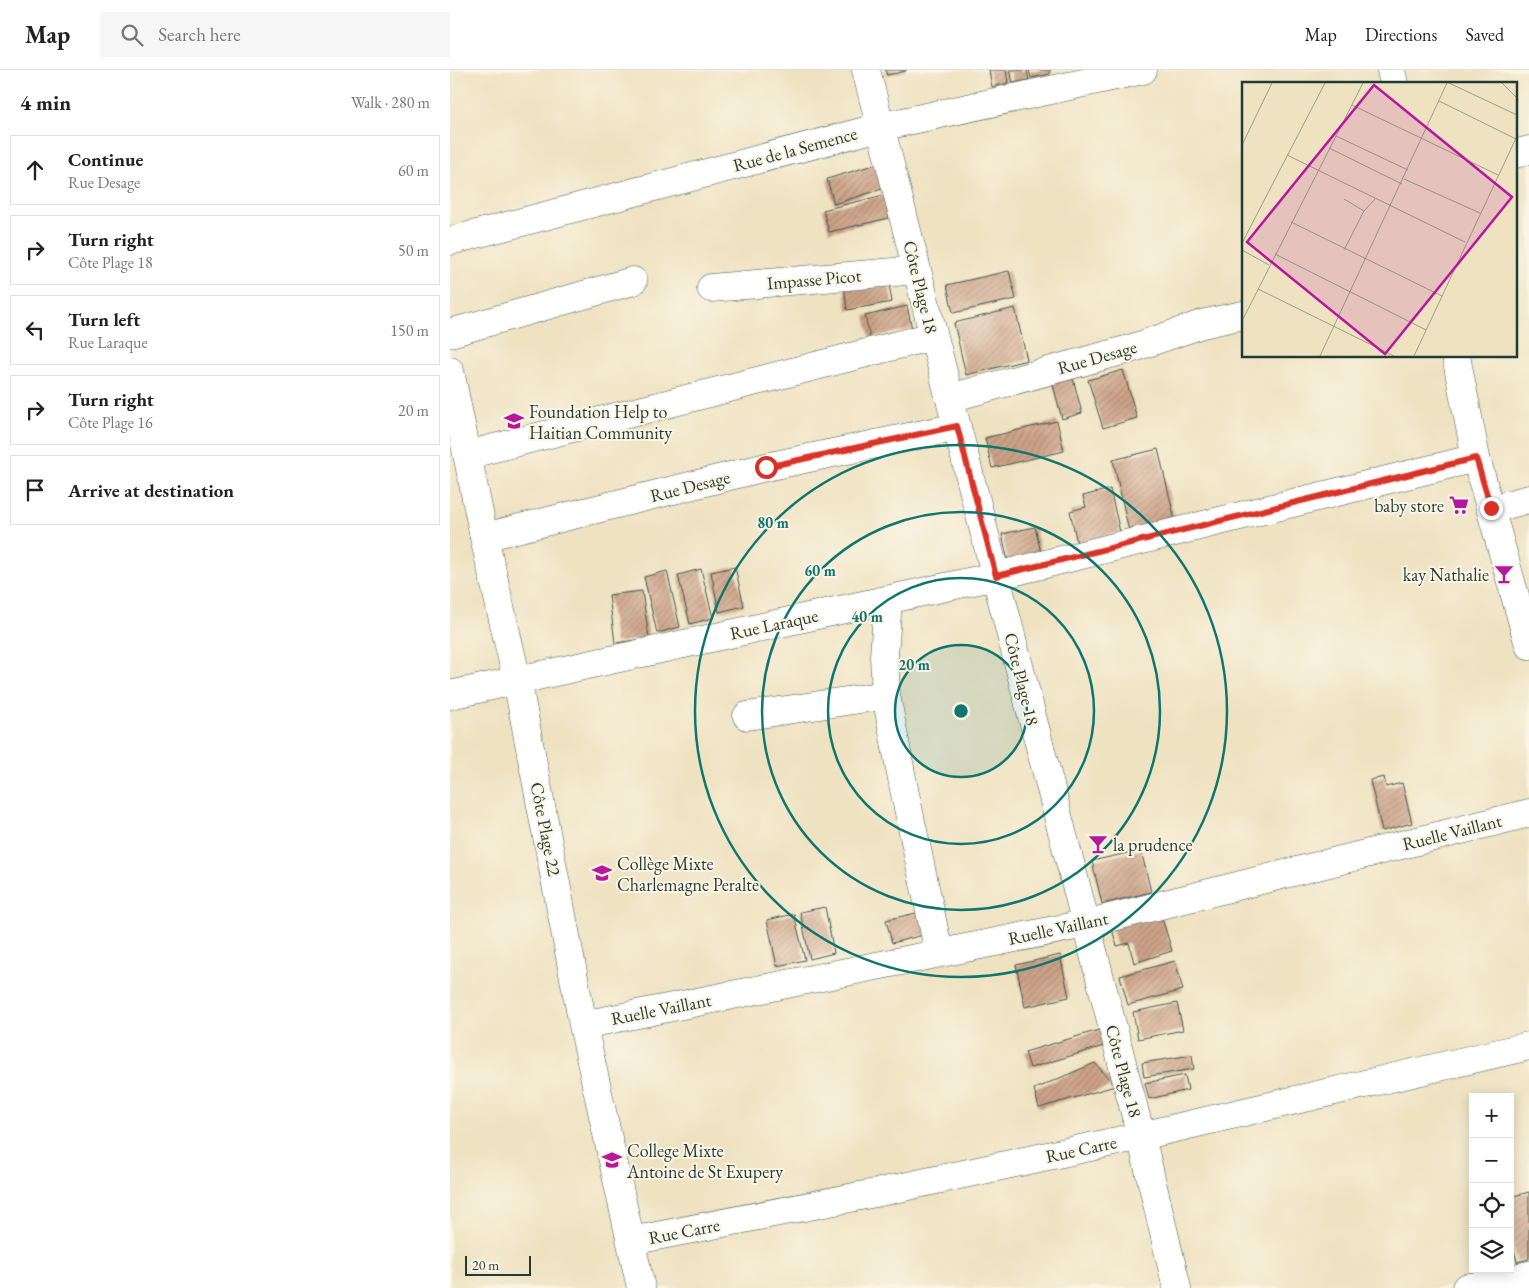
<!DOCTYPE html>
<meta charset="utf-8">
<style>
:root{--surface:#fff;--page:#f6f6f6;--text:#222;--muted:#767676;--line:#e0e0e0}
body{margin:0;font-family:"EB Garamond",serif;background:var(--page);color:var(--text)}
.controls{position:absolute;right:15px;bottom:15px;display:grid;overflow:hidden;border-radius:0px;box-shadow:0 2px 12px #0003}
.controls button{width:45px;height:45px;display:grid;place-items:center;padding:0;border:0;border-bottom:1px solid var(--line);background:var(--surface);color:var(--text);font:25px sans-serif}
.scale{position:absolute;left:15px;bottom:12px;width:66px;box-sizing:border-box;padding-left:5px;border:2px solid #1f3d34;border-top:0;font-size:14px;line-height:18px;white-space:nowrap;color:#1f3d34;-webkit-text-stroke:4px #fcf5e5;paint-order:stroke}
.stop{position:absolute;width:15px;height:15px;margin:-11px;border:4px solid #d93025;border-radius:50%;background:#fff}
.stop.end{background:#d93025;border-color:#fff;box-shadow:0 1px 5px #0008}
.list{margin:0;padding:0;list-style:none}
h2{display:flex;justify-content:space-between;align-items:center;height:65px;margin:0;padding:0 20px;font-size:21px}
h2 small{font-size:16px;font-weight:400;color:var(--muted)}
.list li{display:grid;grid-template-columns:32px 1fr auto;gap:15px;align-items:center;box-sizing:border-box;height:70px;margin:0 10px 10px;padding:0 10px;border:1px solid var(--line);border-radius:0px}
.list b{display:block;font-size:19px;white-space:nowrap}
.list p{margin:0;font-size:16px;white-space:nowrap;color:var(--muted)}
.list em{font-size:16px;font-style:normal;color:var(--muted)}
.icon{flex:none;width:28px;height:28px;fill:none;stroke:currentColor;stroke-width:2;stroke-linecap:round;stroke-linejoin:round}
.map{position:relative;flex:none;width:1079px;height:1218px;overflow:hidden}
header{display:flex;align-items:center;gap:30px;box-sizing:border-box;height:70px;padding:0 25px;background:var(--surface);border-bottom:1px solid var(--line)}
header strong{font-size:24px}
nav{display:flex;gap:28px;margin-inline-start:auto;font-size:18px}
.search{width:350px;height:45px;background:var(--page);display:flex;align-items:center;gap:12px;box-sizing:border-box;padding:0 18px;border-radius:0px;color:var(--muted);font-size:19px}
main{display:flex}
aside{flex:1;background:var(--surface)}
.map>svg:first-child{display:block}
.building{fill:url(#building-hatch)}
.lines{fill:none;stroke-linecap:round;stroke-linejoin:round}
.minor-casing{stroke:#3e5649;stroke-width:29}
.minor{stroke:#fff;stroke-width:28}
.route{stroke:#d93025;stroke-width:6}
.ring{fill:none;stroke:#0f766e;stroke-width:2.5}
.labels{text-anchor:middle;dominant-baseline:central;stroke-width:4;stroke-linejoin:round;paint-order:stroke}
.street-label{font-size:18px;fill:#1f3d34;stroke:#fcf5e5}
.poi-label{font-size:18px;fill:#1f3d34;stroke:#fcf5e5;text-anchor:start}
.inset-road{fill:none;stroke:#9ba089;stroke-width:1}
.view{fill:#b5179e;fill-opacity:0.15;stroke:#b5179e;stroke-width:2.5}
.inset-edge{fill:none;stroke:#1f3d34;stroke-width:2.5}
.centre{fill:#0f766e;stroke:#fcf5e5;stroke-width:2.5}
.ring-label{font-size:15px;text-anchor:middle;font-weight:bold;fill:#0f766e;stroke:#fcf5e5;stroke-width:4;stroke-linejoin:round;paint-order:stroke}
</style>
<header>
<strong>Map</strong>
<div class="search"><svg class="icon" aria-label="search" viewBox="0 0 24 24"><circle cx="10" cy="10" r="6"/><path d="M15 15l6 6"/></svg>Search here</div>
<nav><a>Map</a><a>Directions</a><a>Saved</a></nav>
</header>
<main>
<aside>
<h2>4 min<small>Walk · 280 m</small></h2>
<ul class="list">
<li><svg class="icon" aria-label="ahead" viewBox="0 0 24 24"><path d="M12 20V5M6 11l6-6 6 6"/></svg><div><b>Continue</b><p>Rue Desage</p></div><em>60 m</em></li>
<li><svg class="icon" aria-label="right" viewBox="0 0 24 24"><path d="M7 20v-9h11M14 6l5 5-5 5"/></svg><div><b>Turn right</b><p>Côte Plage 18</p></div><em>50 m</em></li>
<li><svg class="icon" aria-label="left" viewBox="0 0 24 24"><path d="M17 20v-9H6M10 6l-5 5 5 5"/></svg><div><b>Turn left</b><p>Rue Laraque</p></div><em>150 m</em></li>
<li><svg class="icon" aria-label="right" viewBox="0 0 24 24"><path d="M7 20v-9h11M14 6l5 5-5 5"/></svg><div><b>Turn right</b><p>Côte Plage 16</p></div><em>20 m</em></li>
<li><svg class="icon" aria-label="arrive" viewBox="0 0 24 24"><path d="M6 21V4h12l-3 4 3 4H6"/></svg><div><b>Arrive at destination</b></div></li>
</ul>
</aside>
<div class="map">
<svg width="1079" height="1218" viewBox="0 0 1079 1218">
<defs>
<pattern id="building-hatch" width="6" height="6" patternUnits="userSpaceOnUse" patternTransform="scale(1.25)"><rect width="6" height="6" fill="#cda388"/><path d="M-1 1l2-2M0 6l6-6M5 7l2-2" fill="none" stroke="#a68670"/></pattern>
</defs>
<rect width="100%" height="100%" fill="#fcf5e5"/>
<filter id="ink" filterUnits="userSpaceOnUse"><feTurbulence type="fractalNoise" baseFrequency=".02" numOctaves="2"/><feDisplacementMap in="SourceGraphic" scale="10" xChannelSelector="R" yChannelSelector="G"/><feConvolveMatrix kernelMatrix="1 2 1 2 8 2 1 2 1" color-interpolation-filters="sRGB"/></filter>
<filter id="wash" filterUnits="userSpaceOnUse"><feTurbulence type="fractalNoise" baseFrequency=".0096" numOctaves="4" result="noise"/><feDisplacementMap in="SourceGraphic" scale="20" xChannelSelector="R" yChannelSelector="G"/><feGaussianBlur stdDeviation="1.12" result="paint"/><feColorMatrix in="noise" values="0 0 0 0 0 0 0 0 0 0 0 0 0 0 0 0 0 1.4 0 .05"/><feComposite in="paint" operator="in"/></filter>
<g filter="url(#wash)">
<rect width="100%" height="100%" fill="#eee2c1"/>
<g id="blocks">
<path class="building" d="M435,0H456V1L437,5Z
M539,0H556L558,13L542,17Z
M560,0H577L579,10L563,13Z
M579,0H600V4L581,8Z
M427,94L435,118L384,134L377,109Z
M434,125L439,148L379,162L373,140Z
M559,201L566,229L503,243L497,215Z
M438,208L442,232L397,240L394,215Z
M457,236L462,259L420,268L415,246Z
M565,238L577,290L516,305L504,253Z
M673,300L687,348L653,358L638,310Z
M621,301L632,343L612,349L601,307Z
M607,351L614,381L542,398L535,368Z
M708,379L725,450L679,461L663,390Z
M660,419L670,462L627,473L620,441L636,437L633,426Z
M585,457L591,483L558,491L552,464Z
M285,497L294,536L269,542L261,502Z
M251,499L263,548L240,554L228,505Z
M217,501L230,557L207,563L194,507Z
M192,521L199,568L165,573L159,525Z
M934,707L936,717L952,713L962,753L932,761L920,710Z
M691,780L701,822L652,834L642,791Z
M375,837L384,883L360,889L350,842Z
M475,841L481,863L442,873L436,850Z
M710,841L722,881L684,893L679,873L667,876L661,856Z
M344,844L355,890L327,896L317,850Z
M610,885L619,927L575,937L566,895Z
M725,891L733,920L678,935L670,906Z
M727,933L733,960L688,969L683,942Z
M652,959L657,975L580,998L575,982Z
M742,985L744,999L694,1007L692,993Z
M645,993L665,1016L589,1038L584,1019Z
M735,1005L738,1020L699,1029L695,1013Z
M1079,1122V1189L1067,1192L1060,1164V1127Z"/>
</g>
</g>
<g filter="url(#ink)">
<use href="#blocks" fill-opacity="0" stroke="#3e5649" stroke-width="1"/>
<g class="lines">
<defs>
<path id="minor" d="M416,0L507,357L691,1066L727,1218
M941,0L944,14
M1065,84L1079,80
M0,171L430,57L693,0
M261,218L467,200
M0,263L183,211
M1006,286L1026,388L1079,575
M0,301L34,467L67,610L133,955L191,1218
M500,328L683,278L752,254L793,245
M17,385L483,266
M1041,439L1079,429
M34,467L316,397L507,357
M438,530L434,586L436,625L454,719L489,883
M0,625L546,506L1026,388
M297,646L436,625
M133,955L635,854L1079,743
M181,1171L430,1122L691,1066L1079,976
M1016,1218L1079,1205"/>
</defs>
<use href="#minor" class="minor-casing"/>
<use href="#minor" class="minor"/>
</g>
</g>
<g class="lines" filter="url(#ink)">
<path class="route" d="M316,397L507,356L546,506L1026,388L1041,438"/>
</g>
<circle cx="511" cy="641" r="66" fill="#0f766e" fill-opacity=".12"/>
<g class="ring">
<circle cx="511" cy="641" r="66"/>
<circle cx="511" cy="641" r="133"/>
<circle cx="511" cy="641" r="199"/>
<circle cx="511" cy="641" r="266"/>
</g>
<defs>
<symbol id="school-bare" viewBox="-9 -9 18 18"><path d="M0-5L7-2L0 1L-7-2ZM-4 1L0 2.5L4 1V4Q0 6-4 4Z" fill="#b5179e" stroke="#fcf5e5" stroke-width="2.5" paint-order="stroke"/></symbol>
<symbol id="supermarket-bare" viewBox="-9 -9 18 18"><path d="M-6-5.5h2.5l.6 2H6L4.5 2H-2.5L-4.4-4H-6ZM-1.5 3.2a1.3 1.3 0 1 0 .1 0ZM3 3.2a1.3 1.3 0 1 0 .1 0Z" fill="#b5179e" stroke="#fcf5e5" stroke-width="2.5" paint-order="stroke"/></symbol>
<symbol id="bar-bare" viewBox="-9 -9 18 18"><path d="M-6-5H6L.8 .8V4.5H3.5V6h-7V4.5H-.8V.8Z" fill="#b5179e" stroke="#fcf5e5" stroke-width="2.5" paint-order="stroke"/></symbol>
</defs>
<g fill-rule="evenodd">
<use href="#school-bare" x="50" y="337" width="28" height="28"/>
<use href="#supermarket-bare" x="995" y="421" width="28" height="28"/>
<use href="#bar-bare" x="1040" y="490" width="28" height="28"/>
<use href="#bar-bare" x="634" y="760" width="28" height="28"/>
<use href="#school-bare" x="138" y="789" width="28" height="28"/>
<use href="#school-bare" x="148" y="1076" width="28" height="28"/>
</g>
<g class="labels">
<g class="street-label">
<text transform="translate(345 79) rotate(-15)">Rue de la Semence</text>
<text transform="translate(364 209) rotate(-5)">Impasse Picot</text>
<text transform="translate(471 217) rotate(76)">Côte Plage 18</text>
<text transform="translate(647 287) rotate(-16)">Rue Desage</text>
<text transform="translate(240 416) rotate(-14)">Rue Desage</text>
<text transform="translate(324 554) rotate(-12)">Rue Laraque</text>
<text transform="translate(572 609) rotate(76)">Côte Plage 18</text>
<text transform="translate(96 759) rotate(79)">Côte Plage 22</text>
<text transform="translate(1002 762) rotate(-14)">Ruelle Vaillant</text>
<text transform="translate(608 858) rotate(-12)">Ruelle Vaillant</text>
<text transform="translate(211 939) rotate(-11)">Ruelle Vaillant</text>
<text transform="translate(674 1001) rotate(75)">Côte Plage 18</text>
<text transform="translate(631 1079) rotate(-12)">Rue Carre</text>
<text transform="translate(234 1161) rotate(-11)">Rue Carre</text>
</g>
<g class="poi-label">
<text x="79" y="341">Foundation Help to<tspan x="79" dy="21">Haitian Community</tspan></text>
<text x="994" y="435" text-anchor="end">baby store</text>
<text x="1039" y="504" text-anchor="end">kay Nathalie</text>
<text x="663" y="774">la prudence</text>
<text x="167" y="793">Collège Mixte<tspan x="167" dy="21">Charlemagne Peralte</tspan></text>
<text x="177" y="1080">College Mixte<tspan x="177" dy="21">Antoine de St Exupery</tspan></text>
</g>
</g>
<g transform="translate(792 12)">
<rect width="275" height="275" fill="#eee2c1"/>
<path class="inset-road" d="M207,1L275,33M260,1L275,16M197,19L274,57M110,23L256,93M94,54L166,88M0,63L30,1M87,66L160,102M45,73L223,160M162,97L238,131M102,117L122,129M49,140L200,214M0,161L83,1M0,168L27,183M102,168L122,129L133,117M33,172L184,248M16,207L152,274M0,239L121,1M78,274L205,1M172,274L275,54"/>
<path class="view" d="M132,3L270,115L143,272L5,160Z"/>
<rect width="275" height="275" class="inset-edge"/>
</g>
<circle cx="511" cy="641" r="8" class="centre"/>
<g class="ring-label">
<text x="323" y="458">80 m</text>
<text x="370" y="506">60 m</text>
<text x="417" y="552">40 m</text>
<text x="464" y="600">20 m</text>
</g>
</svg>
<div class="controls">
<button>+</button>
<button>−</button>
<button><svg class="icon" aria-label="locate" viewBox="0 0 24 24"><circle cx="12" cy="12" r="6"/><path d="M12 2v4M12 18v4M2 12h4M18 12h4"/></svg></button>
<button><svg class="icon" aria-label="layers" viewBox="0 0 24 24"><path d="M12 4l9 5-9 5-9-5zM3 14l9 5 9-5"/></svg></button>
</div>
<div class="scale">20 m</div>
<div class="stop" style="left:316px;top:397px"></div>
<div class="stop end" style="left:1041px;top:438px"></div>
</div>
</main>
